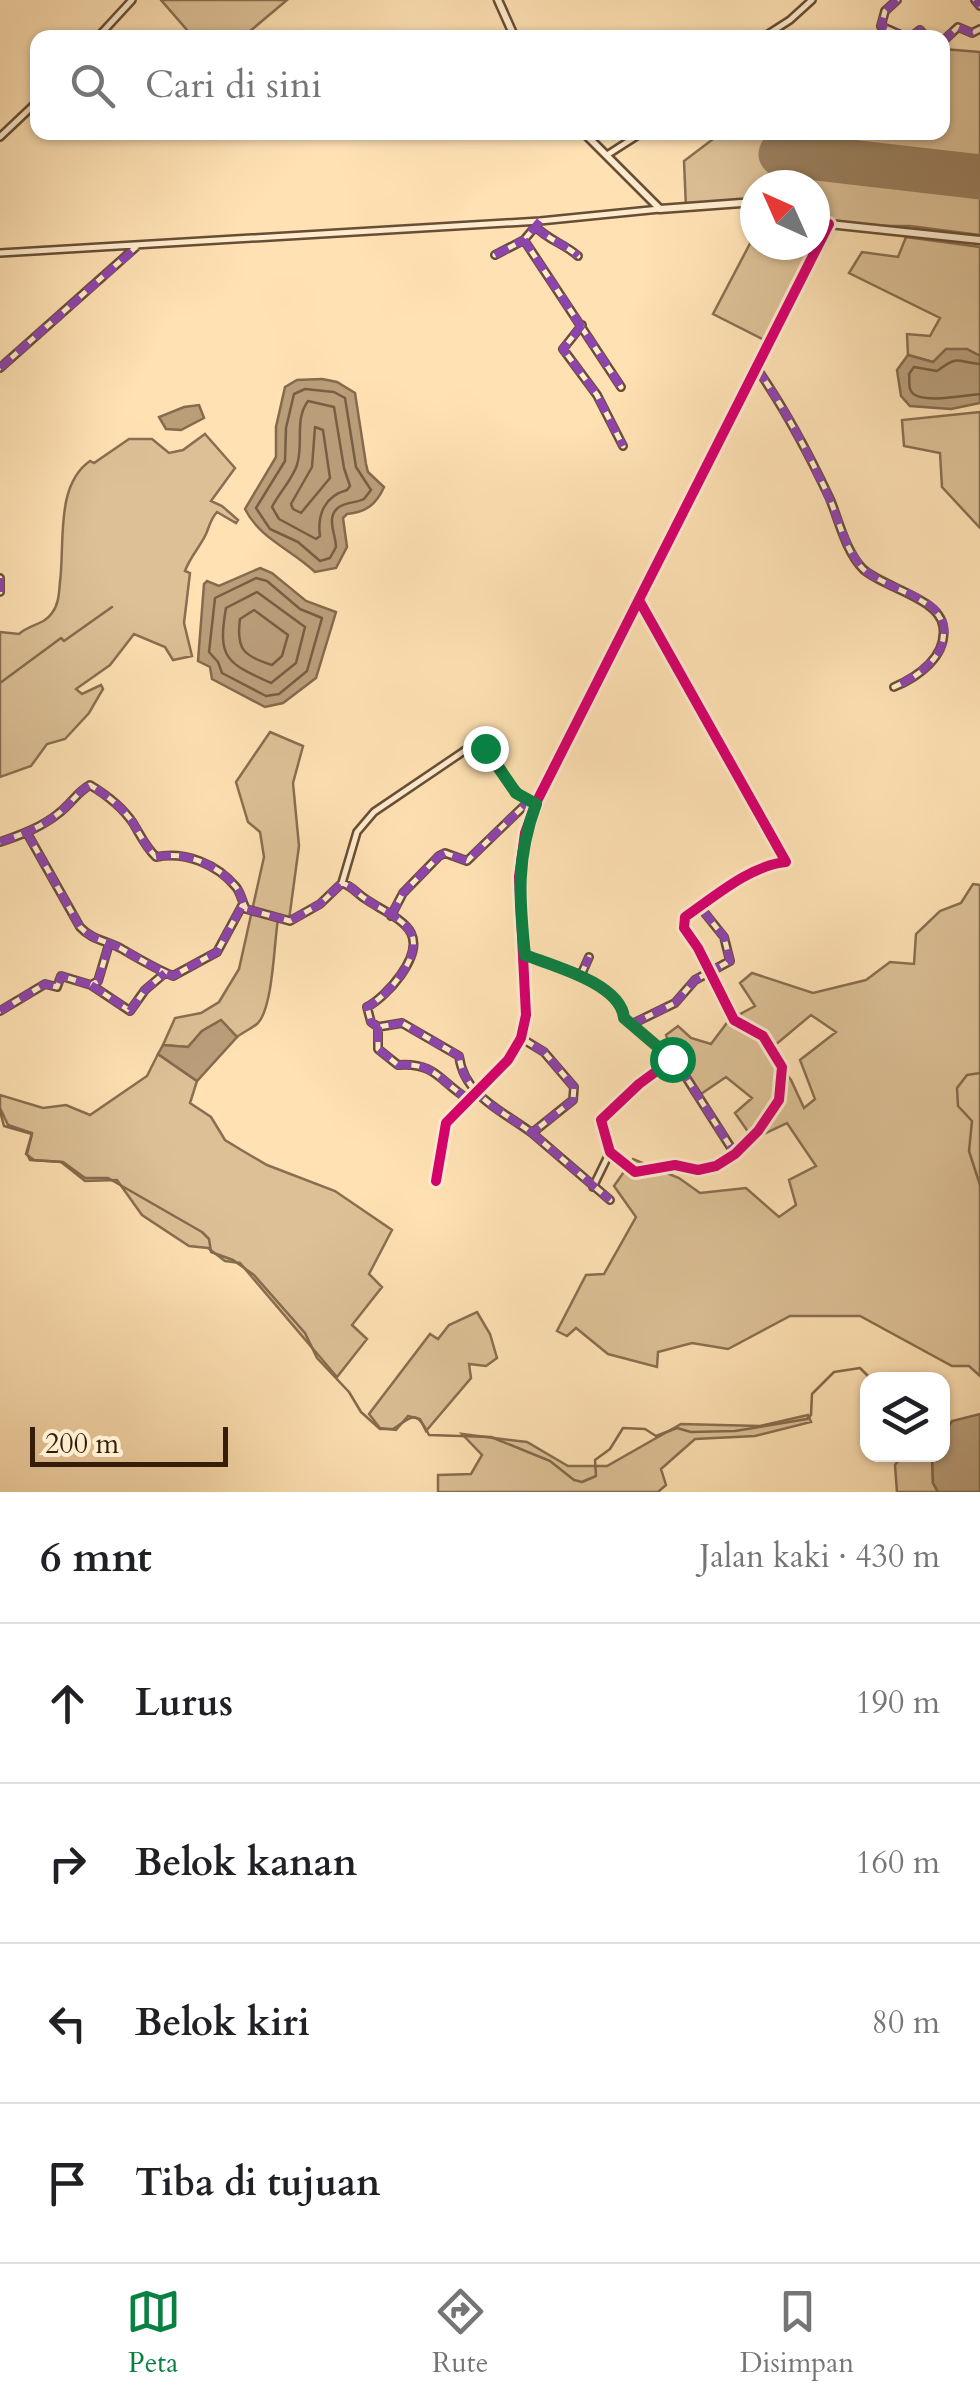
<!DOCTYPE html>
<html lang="id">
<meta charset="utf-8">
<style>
:root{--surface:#fff;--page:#f2f2f2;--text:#202124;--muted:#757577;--line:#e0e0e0;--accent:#0b8043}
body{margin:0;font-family:Cardo,serif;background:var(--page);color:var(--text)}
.controls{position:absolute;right:30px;bottom:30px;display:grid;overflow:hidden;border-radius:20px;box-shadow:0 2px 8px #0004}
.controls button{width:90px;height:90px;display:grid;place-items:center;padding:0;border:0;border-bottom:2px solid var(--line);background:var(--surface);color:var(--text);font:50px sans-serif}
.compass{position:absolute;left:740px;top:170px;width:90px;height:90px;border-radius:50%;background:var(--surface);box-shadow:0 2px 8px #0004;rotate:315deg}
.scale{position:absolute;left:30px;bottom:25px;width:198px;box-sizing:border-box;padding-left:10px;border:5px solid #351d0a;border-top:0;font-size:28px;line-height:35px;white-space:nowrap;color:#351d0a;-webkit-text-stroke:8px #ffecce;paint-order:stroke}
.stop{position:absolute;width:30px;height:30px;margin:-22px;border:8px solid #0b8043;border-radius:50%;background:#fff}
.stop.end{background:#0b8043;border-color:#fff;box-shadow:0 2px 10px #0008}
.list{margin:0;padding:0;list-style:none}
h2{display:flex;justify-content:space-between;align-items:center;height:130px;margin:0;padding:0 40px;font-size:42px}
h2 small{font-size:32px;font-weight:400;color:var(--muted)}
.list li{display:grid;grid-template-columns:65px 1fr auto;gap:30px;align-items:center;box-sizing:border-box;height:160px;padding:0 40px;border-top:2px solid var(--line)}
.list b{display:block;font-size:38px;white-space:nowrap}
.list em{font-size:32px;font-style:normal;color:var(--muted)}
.icon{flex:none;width:55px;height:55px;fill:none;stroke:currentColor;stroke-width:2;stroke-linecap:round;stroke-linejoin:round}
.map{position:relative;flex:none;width:980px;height:1492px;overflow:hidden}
.search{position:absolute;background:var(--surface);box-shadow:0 2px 8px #0004;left:30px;right:30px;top:30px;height:110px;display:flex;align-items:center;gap:25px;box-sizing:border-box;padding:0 35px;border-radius:20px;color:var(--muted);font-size:38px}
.sheet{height:770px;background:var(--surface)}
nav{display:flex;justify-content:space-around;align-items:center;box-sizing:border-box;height:140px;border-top:2px solid var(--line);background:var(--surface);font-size:28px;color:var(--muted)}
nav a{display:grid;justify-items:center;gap:5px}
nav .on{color:var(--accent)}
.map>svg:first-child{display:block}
.green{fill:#ddc096;stroke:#896e50;stroke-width:2.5;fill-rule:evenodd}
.water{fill:#ba9e7a;stroke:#856a4d;stroke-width:2.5}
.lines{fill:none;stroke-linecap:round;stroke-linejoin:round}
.shore{stroke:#785e42;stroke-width:2.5}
.stream{stroke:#856a4d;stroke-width:2.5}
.runway{stroke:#9a7f5e;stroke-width:45}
.minor-casing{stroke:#684e34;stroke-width:10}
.tertiary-casing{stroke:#684e34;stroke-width:11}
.minor{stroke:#ffecce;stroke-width:5}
.tertiary{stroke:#ffecce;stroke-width:6}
.quiet{stroke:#8e44ad;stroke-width:8;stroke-dasharray:15 8;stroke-linecap:butt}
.cycleway-casing{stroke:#ffecce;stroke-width:16}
.cycleway{stroke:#d6006c;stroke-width:10}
.route{stroke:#0b8043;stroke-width:12}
</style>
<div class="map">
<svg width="980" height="1492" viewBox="0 0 980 1492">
<rect width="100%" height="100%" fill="#ffe1b3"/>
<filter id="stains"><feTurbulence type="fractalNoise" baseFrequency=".002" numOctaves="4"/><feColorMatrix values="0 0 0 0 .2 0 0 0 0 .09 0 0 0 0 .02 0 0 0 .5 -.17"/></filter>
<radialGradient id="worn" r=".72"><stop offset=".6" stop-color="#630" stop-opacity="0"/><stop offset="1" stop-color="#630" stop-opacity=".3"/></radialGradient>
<path class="green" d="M161,0H287L243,37L194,38Z
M943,49L980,52V161L944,156L942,165L822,151L818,141L783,138L779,172L814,176L821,168L940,181V191L974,195L980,191V235L910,226H832L815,217V185H755V203L686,208L684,161L721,133L942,132Z
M755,234V245H785L811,258L768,342L713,314Z
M906,237L980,247V356L966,349L933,362L908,355L907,334L930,336L940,318L849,273L862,252L898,257Z
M980,412V528L942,487L940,453L904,446L902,420Z
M205,434L235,468L211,501L222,506L238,520L236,523L217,512C210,520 210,525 206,534C200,547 190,557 185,571L190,573L184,623L192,656L173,660L165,647L134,634L110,665L76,689L82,694L101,685L103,689L89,713L65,739L47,744L31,766L0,777V632L19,634C30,624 44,625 52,613C59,604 59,592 60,582C65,544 55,485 90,461L94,463L129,439H152L169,453L183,450Z
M270,732L303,746L293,783L299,846L289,920L278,919C274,943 273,1007 258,1023C253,1028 243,1032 237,1037L221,1020L202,1031L188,1047L163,1045L175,1018L201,1013L219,1002L239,969L264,857L260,832L248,822L236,782Z
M973,884L980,885V1376L969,1366H952L860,1316H790L728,1349L692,1343L658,1352L657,1367L608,1354L576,1328L567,1336L557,1331L586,1275L604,1274L636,1217L614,1186L633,1159L679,1178L700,1193L746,1188L779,1217L796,1205L789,1180L816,1166L787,1123L753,1139L735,1113L752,1098L726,1077L698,1096L678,1070L666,1035L678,1026L691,1038L711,1044L729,1020L755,1006L740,983L752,973L813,993L866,980L890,962L914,964L916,934L940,911L961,903ZM811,1015L836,1032L800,1060L815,1099L804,1108L791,1080L768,1051Z
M158,1054L197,1081L190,1103L211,1117L225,1140L243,1151L267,1165L335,1191L392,1230L369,1274L382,1287L352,1325L367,1339L337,1377L240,1263L225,1261L208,1248L189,1246L142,1215L117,1180L85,1181L61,1162L34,1160L26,1154L32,1133L8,1125L0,1108V1095L43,1108L66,1105L90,1115L147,1076Z
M477,1312L490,1334L497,1358L486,1366L469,1364L471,1378L426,1431L420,1419L408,1416L396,1430L380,1428L369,1414L430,1334L438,1339L449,1325Z
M808,1415L811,1422L755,1436L695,1439L661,1469L666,1485L658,1492H438V1475L471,1474L482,1455L462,1434L527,1442L568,1466H607L681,1424L760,1426Z
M902,1455H932L933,1483L938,1492H897L895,1465Z"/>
<path class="water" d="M946,349H967L980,356V403L951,409L910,406L901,396L897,370L908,355L933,362Z
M322,379L337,382L355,393L366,464L368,472L384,487C376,505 366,512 347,514L343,518L347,547L336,568L315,572C291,549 260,539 245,509L276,457V427L285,387L297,380Z
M199,405L204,418L181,430L166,429L159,417L184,407Z
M260,568L272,573L306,601L336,612L316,678L283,703L265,707L212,679L210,667L198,661L204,584L207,581L219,586Z
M221,1020L237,1037L197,1081L158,1054L163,1045L188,1047L202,1031Z
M980,1414V1492H938L933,1483L932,1455L942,1454L943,1436L952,1421Z"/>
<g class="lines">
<path class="shore" d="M980,364C955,362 960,354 937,371L914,367L909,374C910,379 908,386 911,391C918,405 967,395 980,394
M305,389L334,392L345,398L356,467L371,490L364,499C356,503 346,502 339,507C325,517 336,534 336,547L330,558L320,561L298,542L270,529L256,508L285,461L286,428L294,394Z
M308,401L334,407L344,468L350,486L347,490C325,496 317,514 320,536L316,539L279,519L272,507C279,493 292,480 297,465C304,443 294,420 308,401Z
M315,427L323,430L330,478L301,513L293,509L291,504L312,467Z
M256,578L267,581L300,609L322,618L307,671L279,694L266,696L222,673L218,662L209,652L215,598Z
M257,592L305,627L296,663L271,683C227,663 217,659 226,608Z
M254,610L288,635L282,656L272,665C243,656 236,649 240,619Z"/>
<path class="stream" d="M0,683L61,638L64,641L112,607
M980,1073L967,1075L957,1088L958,1106L972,1121L969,1151L980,1185
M0,1111L4,1126L32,1134L27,1154L30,1160L63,1162L85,1178H108L202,1232L209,1239L211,1252L233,1260L254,1275L305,1333L317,1358L349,1392L361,1412L380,1429H393C413,1416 416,1409 429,1435L491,1437L550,1461L574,1480L582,1482L596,1476L595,1460L610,1449L623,1428L645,1429L656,1436L677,1428L691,1432L735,1431L807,1419L811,1415L812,1394L834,1372L860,1368L872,1380"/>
<path class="runway" d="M781,154L980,177"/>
<defs>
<path id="minor" d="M897,0L885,11L881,26L908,38
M975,0L980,6
M97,38L132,0
M762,38L790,20L812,0
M910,38L920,30L927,38
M942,42L958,27L972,33L980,29
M0,137L38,101
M607,155L643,132
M540,221L524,240L621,387
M536,227C548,240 565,244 578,256
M0,253L540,221L660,209
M495,255L524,240
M582,325L563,349L597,395L623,446
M0,368L136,247
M758,370C786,411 809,454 830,499C839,521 846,552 863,569C882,587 939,598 943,626C948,656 918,677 894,687
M0,578V592
M640,602L786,862C751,865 714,897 685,917L684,928L698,948L734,1020L763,1036L782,1067L779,1100L758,1131L735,1154L716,1166L698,1170L675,1165L635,1172L610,1152L601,1120L639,1084L673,1059
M27,833L80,927C93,941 106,940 122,949C139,959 154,968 173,976L217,952L243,904
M0,842C21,835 42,827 59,813C71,804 77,792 90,785C105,794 123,808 133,823C141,836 145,846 156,857C185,851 217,864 236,887C241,893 242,902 246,909L290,921L320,904L342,883L357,832L374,812L470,747L480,745C504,760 506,796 536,803
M342,883C354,887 357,894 367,900C380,909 404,919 411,933C423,957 386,997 367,1007L371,1022L378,1027L402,1023L459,1056C464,1096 503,1111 532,1133L573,1100L574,1087L544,1052L521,1038
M391,916L403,893L439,856L445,853L467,861L528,802
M525,955L581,975L589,957
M581,975C598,987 622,996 624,1018L677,1063L735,1154
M91,985L130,1011L145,990L165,973
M0,1011L45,984L57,987L61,976L91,985L98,981L109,944
M632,1024L675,1003L695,980L730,961L724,937L700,907
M378,1027V1049L398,1065C436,1062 440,1082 468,1099
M532,1133L610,1200
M436,1181L446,1123L508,1060L521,1038L526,1015L519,877L525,833L536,803L829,224
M593,1187L610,1152"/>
<path id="tertiary" d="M498,0L515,38
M583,132L660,209L755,202
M815,216L829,224L980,240"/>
</defs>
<use href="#minor" class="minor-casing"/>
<use href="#tertiary" class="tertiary-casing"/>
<use href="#minor" class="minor"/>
<use href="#tertiary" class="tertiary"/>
<path class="quiet" d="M897,0L885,11L881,26L908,38
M975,0L980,6
M910,38L920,30L927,38
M942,42L958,27L972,33L980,29
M540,221L524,240L621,387
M536,227C548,240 565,244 578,256
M495,255L524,240
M582,325L563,349L597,395L623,446
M0,368L137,247
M757,369C785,409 808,452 828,496C838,518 845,546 860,565C878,588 930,593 942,619C955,651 917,677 894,687
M0,578V592
M27,833L80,927C93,941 106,940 122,949C139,959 154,968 173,976L217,952L243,904
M0,842C21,835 42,827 59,813C71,804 77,792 90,785C105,794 123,808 133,823C141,836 145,846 156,857C185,851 217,864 236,887C241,893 242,902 246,909L290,921L320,904L342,883C354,887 357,894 367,900C380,909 404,919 411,933C423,957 386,997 367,1007L371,1022L378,1027L402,1023L459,1056C464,1096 503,1111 532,1133L573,1100L574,1087L544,1052L521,1038
M391,916L403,893L439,856L445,853L467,861L528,802
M525,955L581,975L589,957
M581,975C598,987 622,996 624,1018L677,1063L735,1154
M91,985L130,1011L145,990L165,973
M0,1011L45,984L57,987L61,976L91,985L98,981L109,944
M632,1024L675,1003L695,980L730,961L724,937L700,907
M378,1027V1049L398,1065C436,1062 440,1082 468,1099
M532,1133L610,1200"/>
<defs>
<path id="cycleway" d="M640,602L786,862C751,865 714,897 685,917L684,928L698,948L734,1020L763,1036L782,1067L779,1100L758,1131L735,1154L716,1166L698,1170L675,1165L635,1172L610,1152L601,1120L639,1084L673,1059
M436,1181L446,1123L508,1060L521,1038L526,1015L519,877L525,833L536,803L829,224"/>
</defs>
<use href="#cycleway" class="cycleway-casing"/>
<use href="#cycleway" class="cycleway"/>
</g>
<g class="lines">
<path class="route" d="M485,748L516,793L536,804C516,858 519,898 525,955C554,966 621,984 624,1018L672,1059"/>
</g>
<rect width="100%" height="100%" filter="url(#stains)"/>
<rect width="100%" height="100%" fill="url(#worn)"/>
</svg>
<div class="controls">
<button><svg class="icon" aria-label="layers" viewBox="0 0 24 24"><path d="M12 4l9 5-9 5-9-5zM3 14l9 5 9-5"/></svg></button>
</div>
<svg class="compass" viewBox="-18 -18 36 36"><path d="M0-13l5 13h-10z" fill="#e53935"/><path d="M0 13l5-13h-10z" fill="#757577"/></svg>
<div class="scale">200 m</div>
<div class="stop" style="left:672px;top:1059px"></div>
<div class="stop end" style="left:485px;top:748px"></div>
<div class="search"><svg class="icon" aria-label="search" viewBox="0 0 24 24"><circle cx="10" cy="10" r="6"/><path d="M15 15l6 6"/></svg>Cari di sini</div>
</div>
<section class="sheet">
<h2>6 mnt<small>Jalan kaki · 430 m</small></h2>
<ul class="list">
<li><svg class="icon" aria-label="ahead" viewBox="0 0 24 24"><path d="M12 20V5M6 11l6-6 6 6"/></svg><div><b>Lurus</b></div><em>190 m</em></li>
<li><svg class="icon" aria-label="right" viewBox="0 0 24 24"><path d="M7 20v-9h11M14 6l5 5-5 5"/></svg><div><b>Belok kanan</b></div><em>160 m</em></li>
<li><svg class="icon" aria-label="left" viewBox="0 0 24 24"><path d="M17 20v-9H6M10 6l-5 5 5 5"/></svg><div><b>Belok kiri</b></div><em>80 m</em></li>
<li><svg class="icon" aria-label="arrive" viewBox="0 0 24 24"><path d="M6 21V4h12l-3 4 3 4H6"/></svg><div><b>Tiba di tujuan</b></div></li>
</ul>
</section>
<nav>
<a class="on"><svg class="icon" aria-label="map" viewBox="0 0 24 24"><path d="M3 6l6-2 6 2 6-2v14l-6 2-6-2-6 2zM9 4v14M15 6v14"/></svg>Peta</a>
<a><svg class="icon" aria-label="directions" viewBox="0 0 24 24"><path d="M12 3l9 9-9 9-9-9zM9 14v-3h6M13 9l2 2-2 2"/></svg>Rute</a>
<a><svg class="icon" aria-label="saved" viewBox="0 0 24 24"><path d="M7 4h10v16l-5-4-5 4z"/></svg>Disimpan</a>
</nav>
